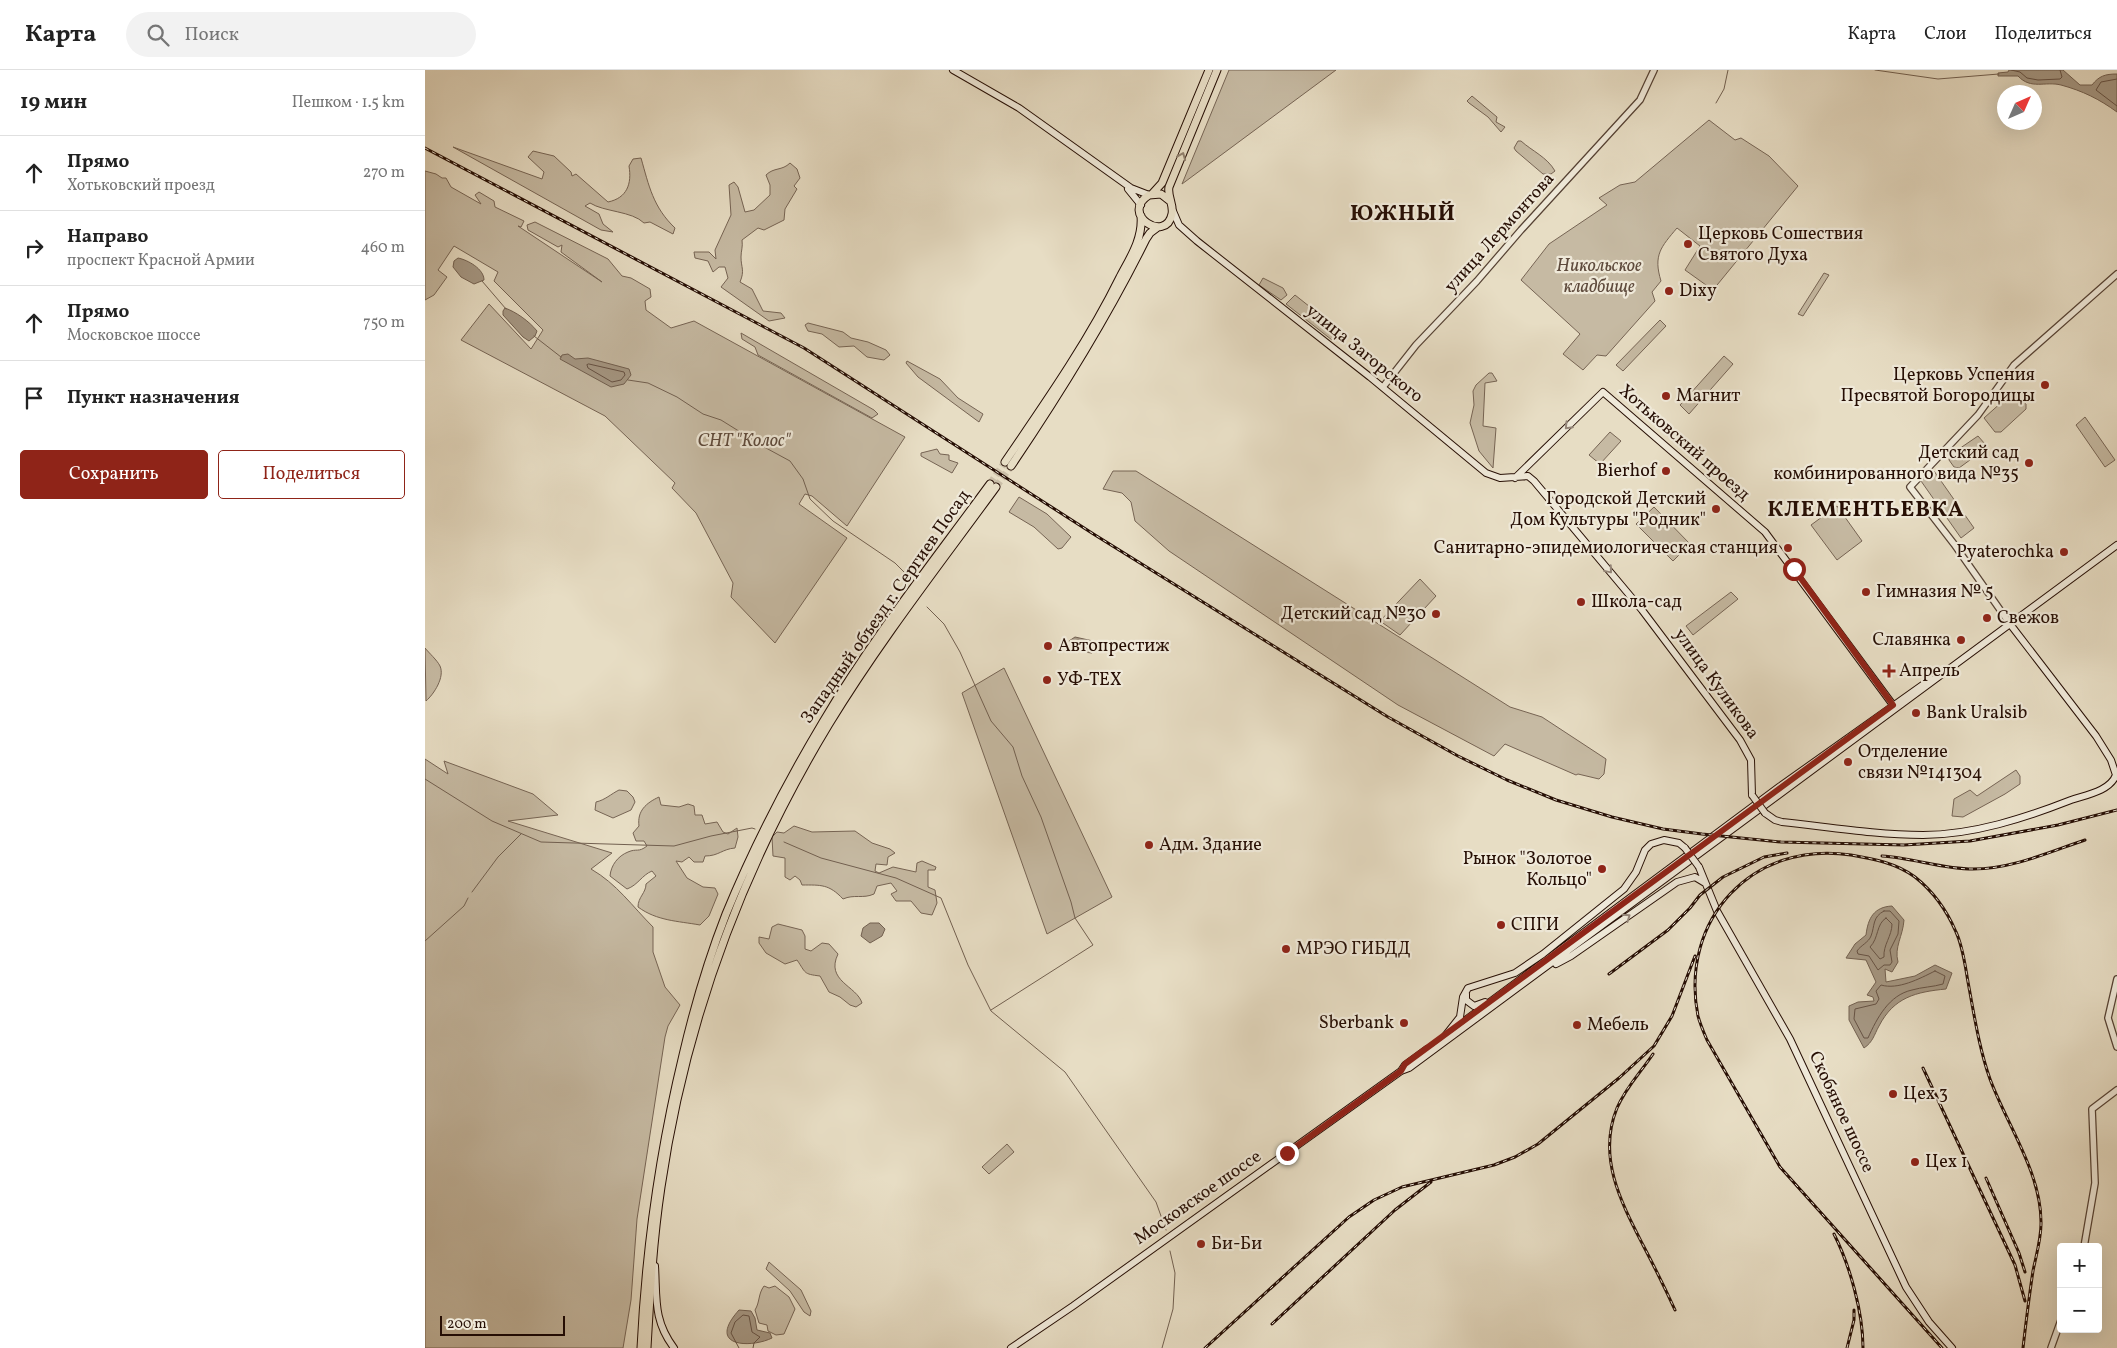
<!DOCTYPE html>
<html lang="ru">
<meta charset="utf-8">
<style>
:root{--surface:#fff;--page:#f2f2f2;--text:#222;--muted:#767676;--line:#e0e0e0;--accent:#8f2418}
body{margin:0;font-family:Vollkorn,serif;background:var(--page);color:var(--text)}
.controls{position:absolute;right:15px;bottom:15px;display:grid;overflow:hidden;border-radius:5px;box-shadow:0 5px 20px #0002}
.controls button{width:45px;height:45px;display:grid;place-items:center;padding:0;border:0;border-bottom:1px solid var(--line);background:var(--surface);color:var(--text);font:25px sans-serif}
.compass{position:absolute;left:1572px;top:15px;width:45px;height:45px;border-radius:50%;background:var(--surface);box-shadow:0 5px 20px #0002;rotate:45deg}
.scale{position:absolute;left:15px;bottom:12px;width:125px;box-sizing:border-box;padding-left:5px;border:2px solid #260e04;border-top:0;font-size:14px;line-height:18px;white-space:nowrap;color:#260e04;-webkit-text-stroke:4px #efe9d9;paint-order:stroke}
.stop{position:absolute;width:15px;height:15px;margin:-11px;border:4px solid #8f2418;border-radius:50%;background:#fff}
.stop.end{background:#8f2418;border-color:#fff;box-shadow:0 1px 5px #0008}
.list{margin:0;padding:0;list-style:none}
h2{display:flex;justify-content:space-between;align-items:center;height:65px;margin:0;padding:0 20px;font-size:21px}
h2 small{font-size:16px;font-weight:400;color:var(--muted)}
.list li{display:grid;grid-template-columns:32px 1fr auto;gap:15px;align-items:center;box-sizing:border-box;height:75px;padding:0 20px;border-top:1px solid var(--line)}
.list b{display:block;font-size:19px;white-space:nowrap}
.list p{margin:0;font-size:16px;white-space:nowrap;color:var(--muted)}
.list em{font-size:16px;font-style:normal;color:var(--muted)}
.actions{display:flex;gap:10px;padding:15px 20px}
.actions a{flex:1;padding:11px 0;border:1px solid var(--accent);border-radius:5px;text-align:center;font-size:18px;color:var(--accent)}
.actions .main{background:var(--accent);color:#fff}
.icon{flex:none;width:28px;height:28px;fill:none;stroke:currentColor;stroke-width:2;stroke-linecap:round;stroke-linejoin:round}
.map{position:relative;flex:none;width:1692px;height:1278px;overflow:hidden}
header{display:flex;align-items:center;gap:30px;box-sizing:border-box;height:70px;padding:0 25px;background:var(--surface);border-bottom:1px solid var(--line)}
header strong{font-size:24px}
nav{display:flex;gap:28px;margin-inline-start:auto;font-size:18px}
.search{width:350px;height:45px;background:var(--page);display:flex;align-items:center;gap:12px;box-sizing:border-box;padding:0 18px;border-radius:28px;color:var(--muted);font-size:19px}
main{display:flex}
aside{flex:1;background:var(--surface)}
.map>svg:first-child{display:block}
.green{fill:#c6baa3;stroke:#766454}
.water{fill:#a59783;stroke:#726050}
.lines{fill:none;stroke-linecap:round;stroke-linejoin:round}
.shore{stroke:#665244;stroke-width:1}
.stream{stroke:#726050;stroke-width:1}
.primary-tunnel{stroke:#cabea7;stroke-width:7;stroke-dasharray:7 3.5;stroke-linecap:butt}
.tertiary-casing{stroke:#564234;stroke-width:8}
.secondary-casing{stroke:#260e04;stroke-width:8}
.primary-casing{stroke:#260e04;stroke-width:9}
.tertiary{stroke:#efe9d9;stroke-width:5.5}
.secondary{stroke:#efe9d9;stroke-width:6}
.primary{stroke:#e7ddc4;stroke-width:7}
.rail-casing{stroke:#260e04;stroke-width:3}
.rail{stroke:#efe9d9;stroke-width:1;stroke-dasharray:4;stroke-linecap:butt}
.secondary-bridge-casing{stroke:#260e04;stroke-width:8;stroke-linecap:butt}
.secondary-bridge{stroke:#efe9d9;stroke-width:6}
.oneway{stroke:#90806e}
.oneway2{stroke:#958679}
.route{stroke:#8f2418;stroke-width:6}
.poi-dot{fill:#8f2418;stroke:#efe9d9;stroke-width:2}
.labels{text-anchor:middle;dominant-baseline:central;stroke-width:4.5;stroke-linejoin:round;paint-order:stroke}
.street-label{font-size:18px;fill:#260e04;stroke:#efe9d9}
.poi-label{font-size:18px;fill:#260e04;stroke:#efe9d9;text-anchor:start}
.park-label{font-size:18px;font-style:italic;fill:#5e4a3c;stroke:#efe9d9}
.district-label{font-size:22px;font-weight:bold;letter-spacing:1px;fill:#260e04;stroke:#efe9d9}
</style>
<header>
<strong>Карта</strong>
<div class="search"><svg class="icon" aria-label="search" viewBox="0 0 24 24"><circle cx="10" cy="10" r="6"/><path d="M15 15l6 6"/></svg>Поиск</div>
<nav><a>Карта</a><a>Слои</a><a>Поделиться</a></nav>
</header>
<main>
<aside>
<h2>19 мин<small>Пешком · 1.5 km</small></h2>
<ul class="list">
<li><svg class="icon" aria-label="ahead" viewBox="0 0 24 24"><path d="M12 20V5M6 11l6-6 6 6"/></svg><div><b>Прямо</b><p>Хотьковский проезд</p></div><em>270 m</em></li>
<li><svg class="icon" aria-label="right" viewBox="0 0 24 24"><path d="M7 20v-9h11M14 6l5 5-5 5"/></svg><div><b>Направо</b><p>проспект Красной Армии</p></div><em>460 m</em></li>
<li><svg class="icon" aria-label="ahead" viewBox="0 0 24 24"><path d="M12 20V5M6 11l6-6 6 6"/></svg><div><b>Прямо</b><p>Московское шоссе</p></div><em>750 m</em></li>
<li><svg class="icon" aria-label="arrive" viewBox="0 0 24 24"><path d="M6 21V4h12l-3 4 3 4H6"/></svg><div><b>Пункт назначения</b></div></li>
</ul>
<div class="actions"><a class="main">Сохранить</a><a>Поделиться</a></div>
</aside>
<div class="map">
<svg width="1692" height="1278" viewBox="0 0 1692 1278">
<rect width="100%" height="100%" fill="#e7ddc4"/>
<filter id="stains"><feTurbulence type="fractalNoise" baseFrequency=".004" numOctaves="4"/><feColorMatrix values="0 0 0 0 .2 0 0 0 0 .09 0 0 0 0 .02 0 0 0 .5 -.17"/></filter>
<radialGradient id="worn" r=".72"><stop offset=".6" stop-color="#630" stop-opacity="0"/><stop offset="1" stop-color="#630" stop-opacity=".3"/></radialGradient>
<path class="green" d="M804,0H911L757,114Z
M1047,26L1072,47L1071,52L1080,57L1076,62L1063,47L1044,33L1042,31Z
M1284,50L1310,70L1316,68L1344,86L1373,116L1288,220L1260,200L1275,176L1252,158C1236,177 1228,185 1236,211L1227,222L1230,231L1181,286L1172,285L1158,300L1138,284L1155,264L1096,210L1124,174L1182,135L1174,128L1195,115L1210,112Z
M1093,71H1096C1107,81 1122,87 1130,101L1126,104H1118L1091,81L1089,78Z
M28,77L117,109L119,102L103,87L108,81L129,86L146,102L147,106L151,104L183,132C202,128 207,114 204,96L208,89L216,88C224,116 228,137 250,158L248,164L225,152L219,153C207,141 179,142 165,133L160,136L174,144L178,154L188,162L176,160Z
M365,93L372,99L375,108L369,116L372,119L360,139L359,150L339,160L333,158L317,170C318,177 316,181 316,187C316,198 320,200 315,212L327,219L338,241L356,243L360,248L344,251L296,217L303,208L300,197H294L288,202L283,191L270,188L269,182H284L291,189L290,180L306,145L304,115L309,112L313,117L320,142L329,140L345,125V115L341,105C349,97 357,101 365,93Z
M0,101L11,104L17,108H21L26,117L56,134L50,125L54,122L69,131L70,137L99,151L96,157L93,156L177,212L136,182L137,175L133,177L103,160L102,155L110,152L183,189L197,206L206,208L225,219L226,227L220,231L221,240L246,258L269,251L480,367L422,456L387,426L380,424L374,434L422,468L350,573L306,527L308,513L271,443L247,418L250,413L180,346L36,270L64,234L106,279L118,260L69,211L73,202L29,176L13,200L22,207L9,225L0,230Z
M1399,203L1404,205L1378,246L1373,244Z
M838,208L858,218L862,225L856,230L834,215Z
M870,225L909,256L914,262L907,270L861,234Z
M1235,250L1241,256L1198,301L1191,295Z
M383,253L418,262L426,268L443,272L461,280L465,285L459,290L442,287L429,276L414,277L397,264L383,261L380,255Z
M316,263L449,340L453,344L447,348L333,285L330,277L317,269Z
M1299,286L1308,294L1264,344L1255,335Z
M482,291L515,309L533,328L558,344L554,352L493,307L481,293Z
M1064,303H1067L1072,311L1060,313L1058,356L1071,358L1068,398L1054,381L1045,353L1049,335L1048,321L1051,315Z
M1588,322L1601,334V339L1576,362H1570L1559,348Z
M1660,347L1690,390L1680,397L1651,355Z
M1185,362L1196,371L1175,394L1164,385Z
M1553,366L1560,374V379L1534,398L1529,397L1524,390L1525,385Z
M512,379L515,384L524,385V390L533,393L527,403L496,386V383Z
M688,401H711L1085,637L1117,647L1181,689L1179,704L1174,709L1153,704L1151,705L1080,674L1069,686L973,635L744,481L710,451L706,432L697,423L678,419Z
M1509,401L1549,458L1536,468L1496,411Z
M594,427L622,444L646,467L637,478L633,479L609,457L584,442Z
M1412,436L1437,471L1412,490L1386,455Z
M1229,437L1265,474L1248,491L1211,454Z
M995,509L1011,526L975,565L955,551Z
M1306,522L1313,529L1268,565L1261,556Z
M0,578C4,583 12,590 15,596C20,607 9,624 1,631Z
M579,598L687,827L622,864L537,623Z
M0,689L23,704L19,691L108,724L133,745L83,751L187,783L166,799C192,814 207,836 228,857V882L240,917L255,935L243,956L240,967L212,1149L206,1230L198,1278H0Z
M1591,700L1595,706V714L1580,724L1538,747L1527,746L1529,729L1545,720L1552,726Z
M194,720L202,721L208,727L210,732L206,740L188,748L170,740L171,732C180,730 186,724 194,720Z
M234,727L236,735L254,737L263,734L269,736L270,745H277L280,754L292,752L298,762L303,764L312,758L313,767L310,778C297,779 294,786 280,786L278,792H269L264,787L257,792L251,791L262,808L278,817L290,818L293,824L284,846L275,855C253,851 232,851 213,837C213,827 221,823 221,814L231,806L227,801C217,805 213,815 202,819L185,806C186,795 193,786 203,782C212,778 213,783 222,776L219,771H211L208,763L214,756C212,741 221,733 234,727Z
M369,756L387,762L430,761L447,773L465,779L470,783L463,787L462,795L451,794L450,801L454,803L468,797L491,802L492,793L497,791L511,797L510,800H503V817L510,820L512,833L507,845L496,843L486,831H471L466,824L472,821L466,813L452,816L449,824C438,829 429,824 418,829C404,814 396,815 377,815L375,810L370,806L365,810L360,807V788L348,786L347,767L352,762L359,763Z
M353,854L377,860L380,866V879L386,881L397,873L404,874L413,884C400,911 432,916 437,933L431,937L425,935L415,927L404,922L395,906C378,904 381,903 372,890L360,894L341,883L334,873V867L344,869L347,857Z
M582,1074L589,1082L564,1104L557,1097Z
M344,1192L376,1220L386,1241L385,1246L379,1242L365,1221L341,1199Z
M339,1216L344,1218L350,1216L364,1227L370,1239L359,1264L351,1265L343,1261L342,1255L334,1253L330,1240C335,1232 333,1224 339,1216Z"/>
<path class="water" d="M1584,0H1638L1655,15H1667C1674,6 1680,4 1692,4V42C1674,29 1658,21 1636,15C1620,11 1606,20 1593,6H1573V3L1583,2Z
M33,188C43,190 59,199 59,210L49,214L36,207L28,197L29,191Z
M80,238C91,242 104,251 112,261L110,266L104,271L98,267L78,245V241Z
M143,284L150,289L163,288L204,299L206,305L199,314L186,317L135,289L137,285Z
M650,567L668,571L667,583C657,582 650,580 644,571Z
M1467,836L1479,850C1478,866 1469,877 1473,892L1467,902L1460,899L1461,912L1490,906L1510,895L1527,903L1521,919C1491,922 1469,927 1454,956C1449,965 1448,972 1439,978L1424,950V936L1433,932L1449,931L1448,927L1442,925L1451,912L1441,890L1421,888L1430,874L1441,865C1443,848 1449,837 1467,836Z
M445,853H454L460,859L457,866L445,873L436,866L438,858Z
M314,1240L326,1241L330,1248L332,1260L345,1263L347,1268C327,1278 280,1278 314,1240Z"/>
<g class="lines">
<path class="shore" d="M1586,0L1595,2L1602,8L1613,10L1635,9L1637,7L1635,0
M1692,9L1676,12L1671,20L1692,36
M164,294L199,302L200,305L196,310L187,312L163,298L162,295Z
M1459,841H1465L1474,851L1473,864L1465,880L1467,892L1465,895H1459L1453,900L1444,886L1433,884L1432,881C1435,876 1444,872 1446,866C1450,856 1447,847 1459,841Z
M1461,848L1467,854C1467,866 1458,875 1459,887L1455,889L1445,877C1454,868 1451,854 1461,848Z
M1510,901L1520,906L1518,914C1508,917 1497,917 1487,920C1464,925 1452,948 1443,968H1439L1429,949L1430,939L1451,934L1454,929L1451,921L1456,915C1473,920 1494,909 1510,901Z
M314,1278L306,1263L310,1252L318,1245L324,1246L327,1262L335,1267L329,1273L328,1278"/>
<path class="stream" d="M1450,0L1513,9L1574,4
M1291,33L1299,19L1303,0
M57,211L81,239
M109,266L136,287
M203,310L223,313L252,327L278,344L296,350L341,378L365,391L378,409L385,429L408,451L470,493L481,504
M502,537L519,554L535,582L566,651L588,677L597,706L616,747L646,832L650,848L668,875L566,940
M0,709L67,751L116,772L249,776L286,766L327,758L330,759
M359,772L396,788L471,808L516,828L543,895L566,941L640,1002L731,1132L741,1160
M47,822L73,787L96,764
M0,871L39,836L43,828
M737,1278L748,1239L750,1203L745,1181"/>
<path class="primary-tunnel" d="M565,414L580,392
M571,417L586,396"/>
<defs>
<path id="tertiary" d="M958,317L991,275L1052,211L1096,160L1215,30L1229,0
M1585,554L1529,474L1485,417L1553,345L1589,295L1692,204
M1692,909L1683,948L1692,977
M1659,1177L1670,1113L1667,1039L1692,1020
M1626,1278L1636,1250"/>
<path id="secondary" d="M528,0L594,38L706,118L724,125
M703,119L716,135
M748,141L754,155L772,171L945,307L1061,403L1075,408L1103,406L1109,411L1217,540L1315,670L1326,690L1327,725
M1090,408L1178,322L1340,462L1468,635
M1340,743L1350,750L1357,752C1404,757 1451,765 1498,765C1548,765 1600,748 1646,730C1661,725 1685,721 1691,705L1686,690L1671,666L1585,554
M1274,797L1292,841L1365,969L1481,1217L1504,1252L1527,1278
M1131,894L1146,886L1252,812L1270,807L1280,813
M1041,924V930L1049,936L1060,932
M1042,949L1354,717L1506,609
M1020,966L1035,947L1038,927L1043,918L1090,903L1118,884L1199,819L1211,802L1220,780L1226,774L1239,770L1254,773L1260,778
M976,1001L980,995L1002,979
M230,1196C232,1228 228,1250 249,1278
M586,1278L648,1236L976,1001L984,998L1692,475"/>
<path id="primary" d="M727,124L737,113L784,0
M745,131L736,124L724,125C694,144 741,174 747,144C749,135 742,126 744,117L792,0
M580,392C621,332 663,272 695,207C705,188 718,169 716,146
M586,396C636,322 681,250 721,169L725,163L733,157
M216,1278C221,1177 234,1084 258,985C269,938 283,890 301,844C328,778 361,714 398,652C447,569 508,492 565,414
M222,1278C225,1224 228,1170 236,1117C260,953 318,796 404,654C454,572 514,495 571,417"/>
</defs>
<use href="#tertiary" class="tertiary-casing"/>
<use href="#secondary" class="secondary-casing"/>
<use href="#primary" class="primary-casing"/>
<use href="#tertiary" class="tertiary"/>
<use href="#secondary" class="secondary"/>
<use href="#primary" class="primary"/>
<defs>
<path id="rail" d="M0,78L379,278L670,465L963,647L1033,686L1082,710L1131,730L1187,747L1238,759L1277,764L1356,772L1479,775L1545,771L1633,755L1692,740
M1457,786C1488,788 1518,799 1548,799C1587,799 1624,782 1660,770
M1184,904L1243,860L1265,838L1275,825L1298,807L1339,787L1362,783
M1228,984C1216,1002 1201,1017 1192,1038C1172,1087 1196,1132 1218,1175C1229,1196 1240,1218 1250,1240
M1498,998L1590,1195L1600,1231
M1561,1108L1594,1183L1600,1202
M1409,1164C1425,1196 1438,1242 1438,1278
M847,1254L970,1140L1006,1112
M780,1278L924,1147L949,1130L977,1117L1069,1095L1090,1087L1113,1074L1194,1008L1229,976L1247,946L1270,886
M1422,1278L1429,1250V1240
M1517,1278L1355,1097L1282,970C1279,963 1275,954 1273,946C1254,849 1328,770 1426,785C1449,789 1471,793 1490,807C1509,822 1522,841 1531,862C1538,877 1540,895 1543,912C1549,944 1554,978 1565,1009C1582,1055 1617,1104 1616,1154C1616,1169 1611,1186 1608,1201C1604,1227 1601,1252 1598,1278"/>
</defs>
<use href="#rail" class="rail-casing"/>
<use href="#rail" class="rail"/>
<defs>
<path id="secondary-bridge" d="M1327,725L1340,743
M1260,778L1274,797"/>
</defs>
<use href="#secondary-bridge" class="secondary-bridge-casing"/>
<use href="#secondary-bridge" class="secondary-bridge"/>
</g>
<defs><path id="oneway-chevron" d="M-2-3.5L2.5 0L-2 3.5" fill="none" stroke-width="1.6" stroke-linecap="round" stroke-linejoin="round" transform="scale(1.25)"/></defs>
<use class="oneway" href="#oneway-chevron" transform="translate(757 86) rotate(-68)"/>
<g class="oneway2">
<use href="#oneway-chevron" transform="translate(1143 356) rotate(134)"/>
<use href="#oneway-chevron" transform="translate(1184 500) rotate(50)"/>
<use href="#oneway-chevron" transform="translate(1202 847) rotate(-35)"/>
</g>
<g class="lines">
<path class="route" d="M862,1083L976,1001L980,994L1468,635L1369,499"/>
</g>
<g class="poi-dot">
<circle cx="1263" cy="174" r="5"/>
<circle cx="1244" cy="221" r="5"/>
<circle cx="1620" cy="315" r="5"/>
<circle cx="1241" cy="326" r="5"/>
<circle cx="1604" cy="393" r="5"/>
<circle cx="1241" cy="401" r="5"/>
<circle cx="1291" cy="439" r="5"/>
<circle cx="1363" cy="478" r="5"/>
<circle cx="1639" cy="482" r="5"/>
<circle cx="1441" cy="522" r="5"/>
<circle cx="1156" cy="532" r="5"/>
<circle cx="1011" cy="544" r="5"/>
<circle cx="1562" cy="548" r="5"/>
<circle cx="1536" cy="570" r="5"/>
<circle cx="623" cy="576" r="5"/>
<path d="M1461.5 593.5h5v5h5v5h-5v5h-5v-5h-5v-5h5z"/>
<circle cx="622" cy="610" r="5"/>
<circle cx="1491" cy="643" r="5"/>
<circle cx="1423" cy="692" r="5"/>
<circle cx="724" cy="775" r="5"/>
<circle cx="1177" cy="799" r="5"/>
<circle cx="1076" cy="855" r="5"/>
<circle cx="861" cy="879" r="5"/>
<circle cx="979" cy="953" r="5"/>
<circle cx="1152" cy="955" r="5"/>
<circle cx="1468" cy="1024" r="5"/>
<circle cx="1490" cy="1092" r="5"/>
<circle cx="776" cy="1174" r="5"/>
</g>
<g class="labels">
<g class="street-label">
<text transform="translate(1075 163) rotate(-48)">улица Лермонтова</text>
<text transform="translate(939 284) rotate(39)">улица Загорского</text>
<text transform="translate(1259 373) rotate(41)">Хотьковский проезд</text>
<text transform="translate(461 537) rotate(-55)">Западный объезд г. Сергиев Посад</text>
<text transform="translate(1291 614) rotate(54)">улица Куликова</text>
<text transform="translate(1416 1042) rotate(65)">Скобяное шоссе</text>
<text transform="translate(773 1128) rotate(-35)">Московское шоссе</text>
</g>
<g class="poi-label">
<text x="1273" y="164">Церковь Сошествия<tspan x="1273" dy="21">Святого Духа</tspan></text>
<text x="1254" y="221">Dixy</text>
<text x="1610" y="305" text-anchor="end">Церковь Успения<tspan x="1610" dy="21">Пресвятой Богородицы</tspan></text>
<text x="1251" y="326">Магнит</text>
<text x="1594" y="383" text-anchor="end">Детский сад<tspan x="1594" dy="21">комбинированного вида №35</tspan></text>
<text x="1231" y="401" text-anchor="end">Bierhof</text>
<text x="1281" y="429" text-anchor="end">Городской Детский<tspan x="1281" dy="21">Дом Культуры "Родник"</tspan></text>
<text x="1353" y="478" text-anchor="end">Санитарно-эпидемиологическая станция</text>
<text x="1629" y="482" text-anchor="end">Pyaterochka</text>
<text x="1451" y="522">Гимназия № 5</text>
<text x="1166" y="532">Школа-сад</text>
<text x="1001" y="544" text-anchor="end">Детский сад №30</text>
<text x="1572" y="548">Свежов</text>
<text x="1526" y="570" text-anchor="end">Славянка</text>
<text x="633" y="576">Автопрестиж</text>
<text x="1474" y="601">Апрель</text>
<text x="632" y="610">УФ-ТЕХ</text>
<text x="1501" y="643">Bank Uralsib</text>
<text x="1433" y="682">Отделение<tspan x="1433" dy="21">связи №141304</tspan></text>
<text x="734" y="775">Адм. Здание</text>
<text x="1167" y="789" text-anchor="end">Рынок "Золотое<tspan x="1167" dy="21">Кольцо"</tspan></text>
<text x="1086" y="855">СПГИ</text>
<text x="871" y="879">МРЭО ГИБДД</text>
<text x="969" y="953" text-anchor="end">Sberbank</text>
<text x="1162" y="955">Мебель</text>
<text x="1478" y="1024">Цех 3</text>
<text x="1500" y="1092">Цех 1</text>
<text x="786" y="1174">Би-Би</text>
</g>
<g class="park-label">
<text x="1174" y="196">Никольское<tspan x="1174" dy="21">кладбище</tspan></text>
<text x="319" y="371">СНТ "Колос"</text>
</g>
<g class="district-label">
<text x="978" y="144">ЮЖНЫЙ</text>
<text x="1441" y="440">КЛЕМЕНТЬЕВКА</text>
</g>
</g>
<rect width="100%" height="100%" filter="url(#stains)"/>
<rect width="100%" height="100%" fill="url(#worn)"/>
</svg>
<div class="controls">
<button>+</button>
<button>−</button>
</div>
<svg class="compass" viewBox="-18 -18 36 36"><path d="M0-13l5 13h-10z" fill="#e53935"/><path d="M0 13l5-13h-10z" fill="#767676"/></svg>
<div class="scale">200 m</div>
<div class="stop" style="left:1369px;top:499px"></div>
<div class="stop end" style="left:862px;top:1083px"></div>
</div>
</main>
